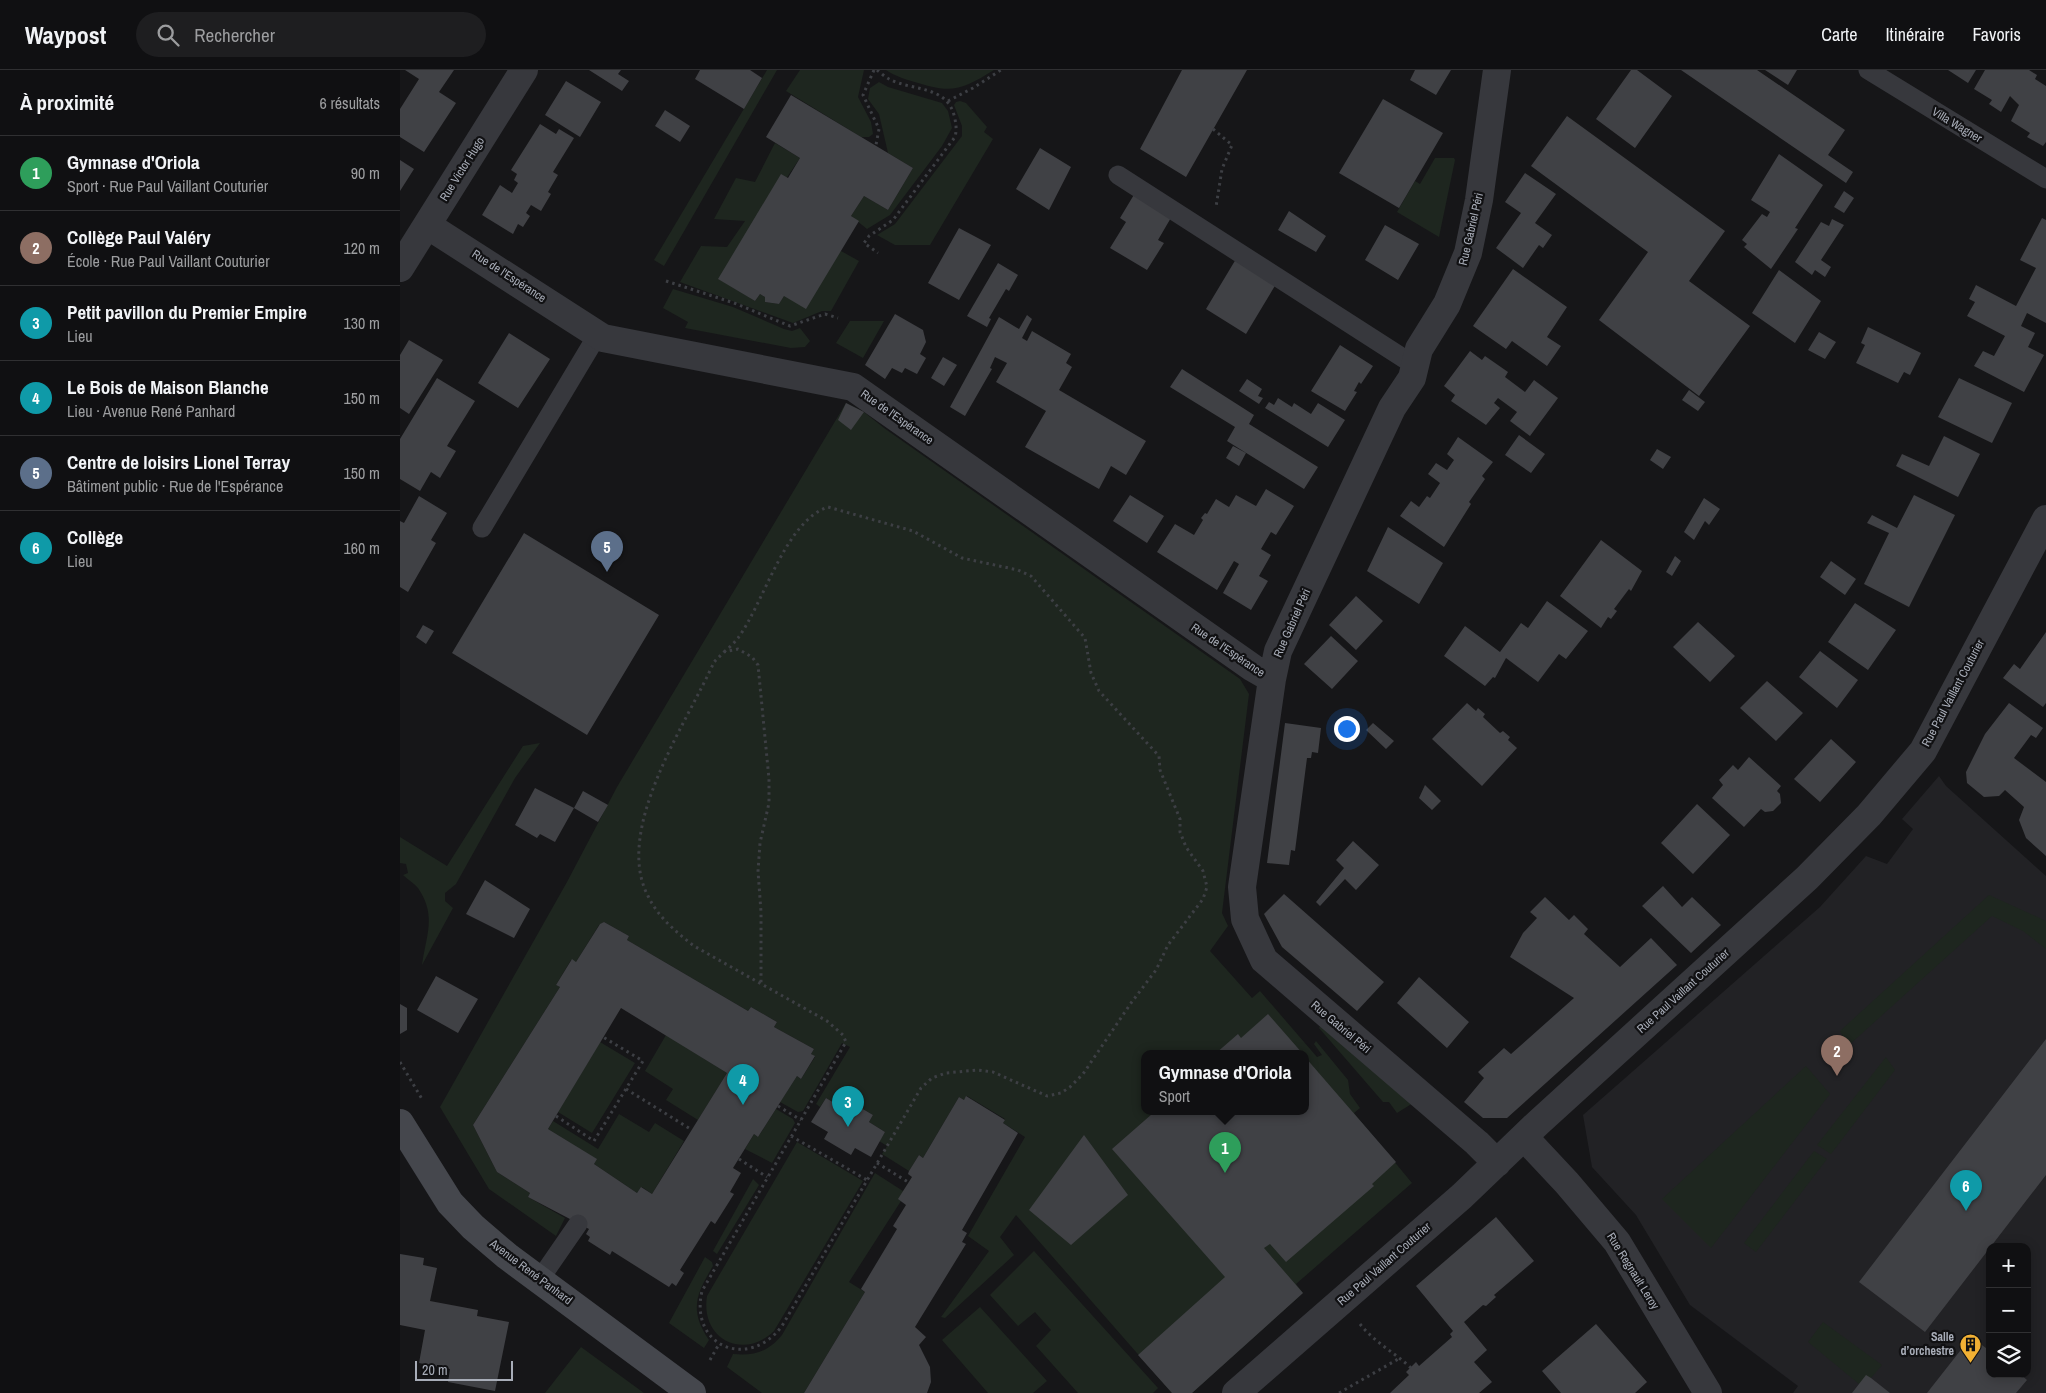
<!DOCTYPE html>
<html lang="fr">
<meta charset="utf-8">
<style>
:root{--surface:#101012;--page:#1e1e20;--text:#f1f3f6;--muted:#9c9d9f;--line:#303032;--accent:#b45309}
body{margin:0;font-family:"Archivo Narrow",sans-serif;background:var(--page);color:var(--text)}
.controls{position:absolute;right:15px;bottom:15px;display:grid;overflow:hidden;border-radius:10px;box-shadow:0 2px 12px #0003}
.controls button{width:45px;height:45px;display:grid;place-items:center;padding:0;border:0;border-bottom:1px solid var(--line);background:var(--surface);color:var(--text);font:25px sans-serif}
.scale{position:absolute;left:15px;bottom:12px;width:98px;box-sizing:border-box;padding-left:5px;border:2px solid #a8adb8;border-top:0;font-size:14px;line-height:18px;white-space:nowrap;color:#a8adb8;-webkit-text-stroke:4px #111113;paint-order:stroke}
.you{position:absolute;left:946px;top:658px;width:18px;height:18px;margin:-12px;border:4px solid #fff;border-radius:50%;background:#1a73e8;box-shadow:0 0 0 8px #1a73e833}
.badge{display:grid;place-items:center;width:32px;height:32px;border-radius:50%;background:var(--accent);color:#fff;font-size:16px;font-weight:700}
.pin{position:absolute;translate:-50% -41px;filter:drop-shadow(0 1px 2px #0008)}
.pin::after{content:'';position:absolute;top:26px;width:18px;height:15px;background:inherit;clip-path:polygon(0 0,100% 0,50% 100%)}
.popup{position:absolute;left:741px;top:980px;width:168px;height:65px;box-sizing:border-box;display:grid;place-content:center;border-radius:10px;background:var(--surface);filter:drop-shadow(0 1px 4px #0005);font-size:16px;white-space:nowrap;color:var(--muted)}
.popup b{font-size:19px;color:var(--text)}
.popup::after{content:'';position:absolute;left:50%;top:100%;margin-left:-10px;border:10px solid transparent;border-top-color:var(--surface)}
.list{margin:0;padding:0;list-style:none}
h2{display:flex;justify-content:space-between;align-items:center;height:65px;margin:0;padding:0 20px;font-size:21px}
h2 small{font-size:16px;font-weight:400;color:var(--muted)}
.list li{display:grid;grid-template-columns:32px 1fr auto;gap:15px;align-items:center;box-sizing:border-box;height:75px;padding:0 20px;border-top:1px solid var(--line)}
.list b{display:block;font-size:19px;white-space:nowrap}
.list p{margin:0;font-size:16px;white-space:nowrap;color:var(--muted)}
.list em{font-size:16px;font-style:normal;color:var(--muted)}
.icon{flex:none;width:28px;height:28px;fill:none;stroke:currentColor;stroke-width:2;stroke-linecap:round;stroke-linejoin:round}
.map{position:relative;flex:none;width:1646px;height:1323px;overflow:hidden}
header{display:flex;align-items:center;gap:30px;box-sizing:border-box;height:70px;padding:0 25px;background:var(--surface);border-bottom:1px solid var(--line)}
header strong{font-size:24px}
nav{display:flex;gap:28px;margin-inline-start:auto;font-size:18px}
.search{width:350px;height:45px;background:var(--page);display:flex;align-items:center;gap:12px;box-sizing:border-box;padding:0 18px;border-radius:28px;color:var(--muted);font-size:19px}
main{display:flex}
aside{flex:1;background:var(--surface)}
.map>svg:first-child{display:block}
.built{fill:#222225;fill-rule:evenodd}
.green{fill:#1e261f;fill-rule:evenodd}
.building{fill:#404145;fill-rule:evenodd}
.lines{fill:none;stroke-linecap:round;stroke-linejoin:round}
.path{stroke:#3d3f44;stroke-width:3;stroke-dasharray:2.5 4;stroke-linecap:butt}
.service{stroke:#37383d;stroke-width:19}
.minor{stroke:#37383d;stroke-width:28}
.secondary{stroke:#45474d;stroke-width:28}
.labels{text-anchor:middle;dominant-baseline:central;stroke-width:4.5;stroke-linejoin:round;paint-order:stroke}
.street-label{font-size:12px;fill:#a8adb8;stroke:#111113}
.poi-label{font-size:12px;font-weight:bold;fill:#a8adb8;stroke:#111113;text-anchor:end}
</style>
<header>
<strong>Waypost</strong>
<div class="search"><svg class="icon" aria-label="search" viewBox="0 0 24 24"><circle cx="10" cy="10" r="6"/><path d="M15 15l6 6"/></svg>Rechercher</div>
<nav><a>Carte</a><a>Itinéraire</a><a>Favoris</a></nav>
</header>
<main>
<aside>
<h2>À proximité<small>6 résultats</small></h2>
<ul class="list">
<li><span class="badge" style="background:#2e9e5b">1</span><div><b>Gymnase d'Oriola</b><p>Sport · Rue Paul Vaillant Couturier</p></div><em>90 m</em></li>
<li><span class="badge" style="background:#8d6e63">2</span><div><b>Collège Paul Valéry</b><p>École · Rue Paul Vaillant Couturier</p></div><em>120 m</em></li>
<li><span class="badge" style="background:#0f9aa8">3</span><div><b>Petit pavillon du Premier Empire</b><p>Lieu</p></div><em>130 m</em></li>
<li><span class="badge" style="background:#0f9aa8">4</span><div><b>Le Bois de Maison Blanche</b><p>Lieu · Avenue René Panhard</p></div><em>150 m</em></li>
<li><span class="badge" style="background:#5c6f8a">5</span><div><b>Centre de loisirs Lionel Terray</b><p>Bâtiment public · Rue de l'Espérance</p></div><em>150 m</em></li>
<li><span class="badge" style="background:#0f9aa8">6</span><div><b>Collège</b><p>Lieu</p></div><em>160 m</em></li>
</ul>
</aside>
<div class="map">
<svg width="1646" height="1323" viewBox="0 0 1646 1323">
<rect width="100%" height="100%" fill="#161618"/>
<path class="built" d="M1539,706L1546,716L1646,806V1323H1393L1398,1316L1290,1235L1236,1145L1192,1097L1183,1045L1420,837L1466,786L1487,794L1513,759L1502,749ZM1590,1177H1627V1304H1590Z"/>
<path class="green" d="M367,0H377L264,196L254,190Z
M400,0H464L458,27L471,52L473,64L469,67H461L386,21Z
M486,0H594C563,19 553,24 518,13C507,10 495,6 486,0Z
M479,12L488,17L542,33L548,41L552,58L542,76L490,145L467,159L451,146L464,126L488,140L513,98L488,83L479,44L468,29L470,18Z
M560,31L566,33L587,57L584,62L593,69L530,175H495L477,165L495,154L562,66V56L554,35L556,32Z
M375,73L400,88L319,209L355,231L360,224L365,227V232L379,234L384,226L441,181L459,191L431,241H422L393,253L280,212L301,176L327,177L345,151L314,149L336,108L355,112Z
M1035,88H1054L1055,90L1039,167L997,142L1015,111L1020,114Z
M273,219L333,237L384,259L392,261L400,258L410,271L405,277L391,278L285,258L288,252L263,238Z
M450,251H484L463,288L436,273Z
M446,333L464,342L484,358L840,609L849,624L822,843L828,856L810,881L852,928L860,921L917,987L922,985L914,974L916,971L948,1010L950,1024L960,1038L954,1043L1012,1113L896,1214L903,1223L792,1323H772L616,1145L600,1167L614,1185L545,1248L541,1247L589,1181L568,1166L625,1067L603,1053L605,1049L567,1026L564,1030L559,1027L523,1088L519,1085L509,1101L482,1084L487,1076L479,1071L485,1062L469,1052L473,1045L446,1029L441,1037L426,1028L420,1037L416,1034L450,977L442,973L403,1041L398,1042L380,1032L397,1006L401,1009L415,987L411,984L414,979L374,957L377,952L351,937L348,941L227,870L229,866L204,852L199,855L176,892L171,890L156,915L160,917L73,1055L97,1102L130,1123L128,1127L165,1148L156,1166L89,1119L40,1037L167,812L217,717ZM745,984H905V1042H745Z
M140,673L115,708L56,814L45,823V831L53,838L22,895C26,865 37,846 18,818C14,813 7,809 3,805L8,803L6,794L0,793V767L47,796L123,676Z
M1589,825L1646,851V879L1623,861L1592,846L1448,976L1440,961Z
M922,953L1013,1033L997,1043L989,1032H983L919,958Z
M266,965L327,1003L298,1050L266,1030L273,1019L245,1001Z
M200,972L235,993L192,1063L158,1042Z
M1486,987L1495,1000L1431,1084L1417,1075Z
M1406,996L1430,1024L1311,1178L1262,1129Z
M376,1039L393,1049L395,1053L372,1093L345,1079L354,1064L358,1067Z
M219,1044L249,1062L255,1053L284,1071L252,1124L242,1117L237,1123L194,1094L196,1089L148,1059L153,1051L198,1079Z
M397,1072L463,1111L374,1261C343,1291 300,1269 307,1226Z
M1414,1081L1427,1089L1356,1182L1344,1173Z
M475,1103L503,1121L501,1131L449,1212L465,1222L404,1323H362L327,1297L333,1284C354,1286 368,1282 382,1265Z
M353,1109L359,1115L317,1184L313,1181Z
M634,1181L758,1318L753,1323H678L636,1276L651,1260L635,1242L618,1256L590,1225Z
M305,1187L312,1192L313,1196C296,1224 289,1241 309,1270L304,1278L269,1253Z
M580,1237L647,1311L633,1323H588L542,1270Z
M1423,1252L1482,1295L1471,1308L1459,1314L1408,1272Z
M181,1277L244,1323H145Z"/>
<path class="building" d="M5,0H54L39,22L56,33L24,82L0,67V39L19,9Z
M189,0H221L218,4L229,11L222,21Z
M300,0H350L362,8L344,39L295,9Z
M782,0H847L786,107L740,79Z
M1015,0H1051L1036,25L1010,10Z
M1231,0H1237L1272,26L1235,78L1196,49Z
M1281,0H1357L1445,60L1428,85L1453,102L1446,113Z
M1365,0H1397L1388,15Z
M1548,0H1576L1568,13Z
M1585,0H1629L1637,5L1635,9L1646,16V72L1643,76L1627,67L1630,63L1611,51L1619,35L1610,26L1601,42L1589,34L1592,30L1574,19Z
M166,11L201,32L180,67L145,45Z
M391,25L513,98L488,140L464,126L451,146L459,151L406,239L384,226L379,234L365,232V227L360,224L355,231L318,209L381,104L388,108L400,88L366,67Z
M983,29L1043,63L999,138L939,103Z
M265,40L290,56L280,72L255,56Z
M1167,46L1325,161L1289,211L1350,256L1299,326L1199,250L1248,182L1131,96Z
M140,54L156,64L159,59L174,68L153,102L158,105L148,122L151,124L141,141L131,135L126,143L130,146L123,157L118,154L113,164L82,145L100,115L112,123L118,113L114,110L117,104L111,100Z
M640,78L671,97L649,140L616,119Z
M1379,84L1423,115L1395,158L1398,159L1371,199L1344,177L1347,174L1342,170L1362,144L1367,147L1370,142L1351,130Z
M0,90L14,99L0,121Z
M1125,103L1156,124L1135,153L1152,165L1143,178L1139,175L1123,198L1096,178L1121,143L1105,132Z
M1444,121L1454,128L1444,143L1434,137Z
M735,123L772,146L758,170L764,173L747,200L710,178L726,152L720,148Z
M889,141L926,166L916,182L878,160Z
M1642,148L1646,150V253L1627,243L1621,256L1635,263L1628,277L1644,285L1624,322L1574,296L1583,281L1594,286L1605,266L1567,246L1575,232L1569,229L1576,215L1616,236L1636,198L1620,190Z
M1432,149L1444,155L1421,190L1431,197L1425,207L1415,200L1412,205L1395,192L1421,152L1429,156Z
M985,155L1019,174L998,210L965,190Z
M559,158L591,175L559,230L528,213Z
M836,189L876,214L846,264L806,239Z
M598,193L618,205L609,221L606,219L589,248L591,249L587,257L567,246Z
M1113,199L1167,237L1147,267L1161,276L1147,296L1112,271L1106,279L1073,256Z
M1379,200L1421,231L1395,273L1352,243Z
M495,244L523,260L526,272L520,284L526,288L517,304L505,298L502,303L492,298L485,309L465,295Z
M627,245L632,249L622,268L627,271L632,261L671,284L666,293L672,297L659,320L746,371L726,405L711,396L699,419L625,377L646,341L596,312L607,293L595,287L590,298L592,299L565,346L550,337L599,247L619,259Z
M1468,257L1521,283L1510,305L1504,302L1498,313L1456,293L1465,275L1461,273Z
M1419,262L1436,272L1425,289L1408,280Z
M109,263L150,289L118,338L78,313Z
M9,270L43,290L9,344L0,338V285Z
M940,275L973,296L961,314L959,312L954,321L957,322L945,341L911,321Z
M1070,281L1082,290L1085,286L1108,302L1105,307L1125,322L1134,310L1158,328L1130,366L1110,351L1117,342L1098,328L1094,333L1100,338L1086,355L1051,331L1055,325L1044,316Z
M543,287L557,295L544,316L531,308Z
M782,299L854,345L849,354L918,397L904,419L827,371L835,357L770,317Z
M37,308L75,331L47,376L56,381L40,408L31,402L20,421L0,409V369Z
M1559,308L1612,333L1592,373L1538,347Z
M847,309L862,319L858,326L863,328L859,334L839,321Z
M1289,320L1305,332L1298,341L1282,330Z
M878,328L892,337L894,333L911,344L918,333L945,350L928,377L865,338L869,332L874,335Z
M446,333L464,342L451,360L438,350Z
M1119,365L1145,384L1131,403L1105,385Z
M1544,366L1580,384L1558,427L1496,396L1502,384L1529,396Z
M1058,367L1093,392L1082,406L1085,409L1069,432L1071,434L1044,477L1000,446L1011,431L1019,437L1027,426L1030,428L1040,413L1028,404L1036,393L1047,400L1054,390L1047,384Z
M833,376L846,383L839,396L826,388Z
M1257,379L1271,387L1263,399L1250,390Z
M866,419L894,436L876,465L871,462L861,479L871,485L859,506L868,511L851,540L823,523L839,494L834,491L817,520L757,482L775,454L794,465L803,450L801,448L805,443L807,444L816,429L829,437L836,425L856,436Z
M730,425L764,446L747,473L713,451Z
M1514,425L1555,445L1509,537L1464,514L1489,463L1467,453L1472,445L1497,458Z
M19,426L47,443L31,470L36,473L8,522L0,517V451L4,453Z
M1304,428L1320,439L1309,455L1305,451L1294,470L1284,462Z
M988,457L1043,493L1019,534L967,501Z
M124,463L259,545L187,665L52,583Z
M1201,470L1242,501L1231,521L1229,519L1214,539L1217,541L1211,549L1208,547L1201,558L1160,526Z
M1275,486L1281,491L1272,506L1266,502Z
M1431,491L1456,509L1445,525L1420,507Z
M956,526L983,551L956,580L929,555Z
M1147,531L1188,561L1166,589L1159,584L1138,612L1106,588L1095,608L1093,607L1085,616L1044,586L1065,556L1100,582L1121,553L1128,558Z
M1455,533L1496,560L1468,600L1428,572Z
M1298,552L1335,586L1310,612L1273,577Z
M23,555L34,561L26,574L16,567Z
M1646,562V633L1643,637L1603,608L1614,594L1620,599Z
M931,566L958,591L932,619L904,594Z
M1420,581L1458,610L1437,638L1399,607Z
M1367,611L1403,643L1376,671L1340,638Z
M1067,633L1076,641L1078,638L1085,644L1083,647L1100,663L1103,661L1110,667L1108,670L1117,678L1082,716L1032,669Z
M1609,633L1643,658L1636,668L1631,665L1614,688L1646,712V786L1626,768L1619,750L1624,737L1605,720L1599,726L1584,727L1567,713L1566,702L1585,664Z
M885,653L921,658L918,683L912,682L911,688H907L895,781L891,780L889,795L867,793Z
M973,653L994,671L986,679L966,660Z
M1431,669L1456,692L1420,732L1394,709Z
M1349,687L1381,716L1377,721L1380,724L1381,733L1373,741L1365,742L1361,739L1344,757L1312,728L1323,715L1319,710L1333,695L1338,700Z
M1025,715L1041,731L1032,740L1019,728Z
M135,718L174,738L155,772L140,764L137,768L115,755Z
M183,721L208,735L198,752L174,738Z
M1297,734L1330,765L1293,804L1261,773Z
M953,771L979,795L956,820L945,809L920,836L916,832L944,798L936,790Z
M85,810L130,839L114,868L66,844Z
M1263,816L1282,837L1292,827L1321,855L1291,883L1242,836Z
M884,824L984,912L957,941L882,877L864,844Z
M1145,827L1169,850L1174,845L1188,859L1184,864L1220,897L1251,868L1277,895L1107,1048H1083L1064,1032L1084,1008L1078,1002L1104,978L1111,984L1174,928L1110,887L1123,863L1137,848L1130,842Z
M204,852L229,866L227,870L348,941L351,937L377,952L374,957L414,979L411,984L415,986L401,1009L397,1006L358,1067L354,1064L333,1098L341,1103L330,1122L334,1124L315,1154L311,1151L280,1200L284,1203L276,1216L272,1213L269,1217L212,1181L210,1185L188,1171L190,1167L186,1164L189,1159L128,1127L130,1123L97,1102L73,1055L160,917L156,915L172,889L176,892L200,854ZM221,938L327,1003L252,1124L241,1117L237,1123L194,1094L197,1089L148,1059Z
M36,906L78,929L58,963L17,940Z
M1019,907L1069,952L1047,978L997,933Z
M0,934L7,938V960L0,964Z
M868,944L903,984H815L838,964L841,968Z
M1646,969V1105L1525,1262L1459,1212Z
M905,987L996,1092L972,1114L974,1116L886,1192L870,1174L864,1178L903,1223L792,1323H772L738,1285L825,1207L712,1079L752,1044L751,1042H905Z
M566,1026L605,1050L603,1053L618,1063L562,1160L567,1163L562,1172L566,1174L515,1257L526,1267L519,1275L530,1297L531,1312L527,1323H404L465,1222L461,1219L497,1159L493,1156L506,1135L498,1129L512,1107L508,1104L509,1101L519,1085L523,1088L559,1027L564,1030Z
M426,1028L441,1037L446,1029L473,1045L469,1052L485,1062L471,1087L455,1078L451,1085L424,1069L428,1062L411,1052Z
M684,1065L728,1125L671,1175L629,1140Z
M1096,1147L1134,1191L1094,1225L1096,1227L1086,1236L1083,1235L1064,1252L1087,1280L1074,1292L1092,1312L1079,1323H990L1009,1305L1006,1302L1016,1292L1019,1296L1052,1267L1050,1264L1053,1261L1016,1216Z
M0,1184L24,1188L23,1195L37,1198L30,1231L78,1240L77,1246L109,1252L95,1321L48,1312L50,1299L19,1293L25,1260L0,1255Z
M1196,1254L1247,1312L1235,1323H1161L1142,1301Z
M1571,1267L1590,1281V1304H1620L1627,1310L1616,1323H1527Z
M1466,1305L1471,1308L1490,1323H1452Z"/>
<g class="lines">
<path class="path" d="M474,0L463,25L479,59L476,75
M477,0C481,3 485,7 489,9C511,21 546,15 554,45C556,53 557,59 555,67L493,150L469,166L464,173L478,183
M548,31L573,18L601,0
M813,59L832,75L822,99L816,137
M266,211L334,233L390,256L425,244L438,248
M324,582C329,578 334,573 338,568C364,533 385,451 428,437L513,461L562,488L618,500L631,506L685,568L691,603L699,621L759,686L760,700L780,749V762L786,777L803,801L807,817L803,829L768,875L756,900L731,933L683,1004L670,1017L661,1023L647,1026L593,1002L577,1000L546,1003L532,1008L521,1018L382,1256C348,1301 289,1276 302,1221L446,972L443,965L427,951L294,876C276,862 258,847 248,826C213,759 287,653 314,592L324,582L338,579L352,587L358,595L369,709V733L360,773L358,801L361,842V913
M0,992L22,1029
M226,1019L292,1060
M378,1036L401,1050
M156,1046L194,1071L243,991L203,967
M391,1066L467,1110
M339,1089L367,1107
M477,1093L508,1112
M960,1254C974,1272 994,1282 1011,1298
M310,1290L319,1274
M939,1323L1000,1288"/>
<path class="service" d="M1468,0L1646,109
M718,105L1014,295
M82,458L198,264
M140,1209L178,1154"/>
<path class="minor" d="M27,155L203,268L453,317L853,598L872,609
M0,198L124,0
M1124,1067L1167,1113L1217,1172L1308,1323
M1097,1093L1077,1073L864,890L845,849L842,817L872,609L878,581L992,338L1012,308L1019,279L1047,234L1068,183L1079,130L1097,0
M836,1323L1062,1126L1138,1053L1407,808L1469,745L1523,681L1646,449"/>
<path class="secondary" d="M0,1053L50,1133L73,1157L107,1186L292,1323"/>
</g>
<defs>
<symbol id="building-pin" viewBox="-11 -11 22 30"><path d="M0 17L-7.5 6A9.5 9.5 0 1 1 7.5 6Z" fill="#f2b134" stroke="#111113"/><path d="M-4-6H4V6H1V3H-1V6H-4ZM-2.5-4.3h1.7v1.8h-1.7ZM.8-4.3h1.7v1.8H.8ZM-2.5-1h1.7V.8h-1.7ZM.8-1h1.7V.8H.8Z" fill="#111"/></symbol>
</defs>
<g fill-rule="evenodd">
<use href="#building-pin" x="1558" y="1262" width="25" height="34"/>
</g>
<g class="labels">
<g class="street-label">
<text transform="translate(1557 55) rotate(31)">Villa Wagner</text>
<text transform="translate(62 99) rotate(-58)">Rue Victor Hugo</text>
<text transform="translate(1071 159) rotate(-77)">Rue Gabriel Péri</text>
<text transform="translate(109 206) rotate(33)">Rue de l'Espérance</text>
<text transform="translate(497 347) rotate(35)">Rue de l'Espérance</text>
<text transform="translate(892 553) rotate(-66)">Rue Gabriel Péri</text>
<text transform="translate(828 580) rotate(34)">Rue de l'Espérance</text>
<text transform="translate(1553 623) rotate(-62)">Rue Paul Vaillant Couturier</text>
<text transform="translate(1283 921) rotate(-42)">Rue Paul Vaillant Couturier</text>
<text transform="translate(941 957) rotate(40)">Rue Gabriel Péri</text>
<text transform="translate(984 1194) rotate(-41)">Rue Paul Vaillant Couturier</text>
<text transform="translate(1233 1201) rotate(58)">Rue Regnault Leroy</text>
<text transform="translate(131 1202) rotate(37)">Avenue René Panhard</text>
</g>
<g class="poi-label">
<text x="1554" y="1267">Salle<tspan x="1554" dy="14">d’orchestre</tspan></text>
</g>
</g>
</svg>
<div class="controls">
<button>+</button>
<button>−</button>
<button><svg class="icon" aria-label="layers" viewBox="0 0 24 24"><path d="M12 4l9 5-9 5-9-5zM3 14l9 5 9-5"/></svg></button>
</div>
<div class="scale">20 m</div>
<div class="you"></div>
<div class="pin badge" style="left:825px;top:1103px;background:#2e9e5b">1</div>
<div class="popup"><b>Gymnase d'Oriola</b>Sport</div>
<div class="pin badge" style="left:1437px;top:1006px;background:#8d6e63">2</div>
<div class="pin badge" style="left:448px;top:1057px;background:#0f9aa8">3</div>
<div class="pin badge" style="left:343px;top:1035px;background:#0f9aa8">4</div>
<div class="pin badge" style="left:207px;top:502px;background:#5c6f8a">5</div>
<div class="pin badge" style="left:1566px;top:1141px;background:#0f9aa8">6</div>
</div>
</main>
